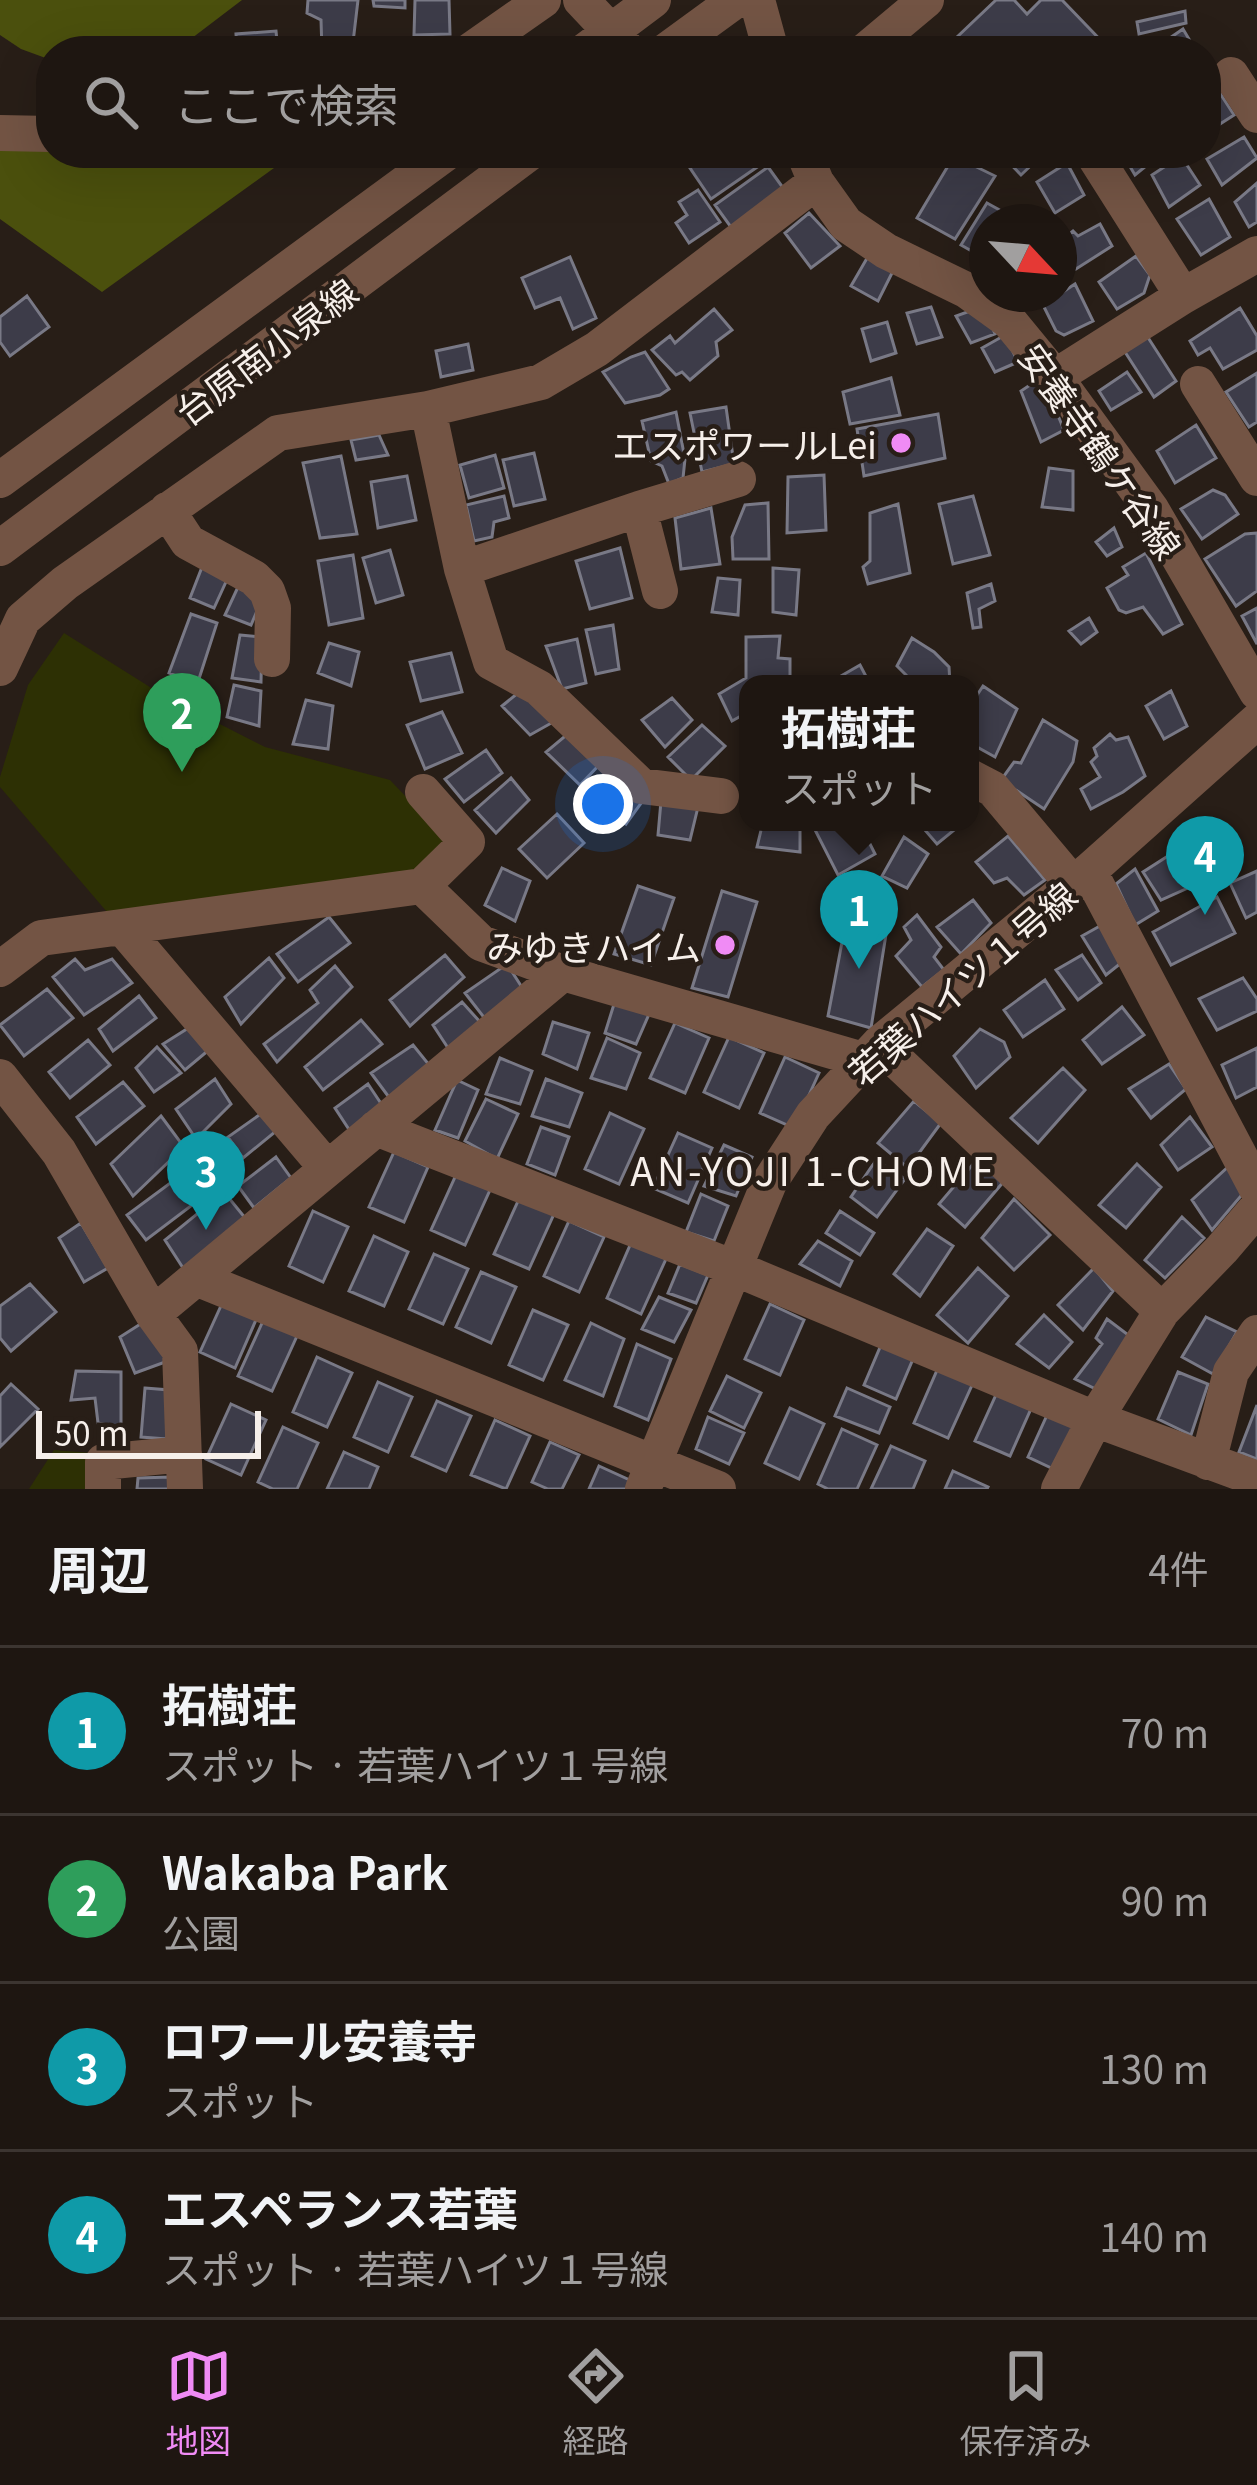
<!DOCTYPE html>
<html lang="ja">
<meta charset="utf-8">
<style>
:root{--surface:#1e1611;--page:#261f1a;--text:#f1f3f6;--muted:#a19f9f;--line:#3c3531;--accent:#f08bf5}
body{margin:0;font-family:Georgia,"Noto Sans JP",serif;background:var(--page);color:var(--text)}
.compass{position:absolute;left:969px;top:204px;width:108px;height:108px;border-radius:50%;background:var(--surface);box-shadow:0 12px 48px #0002;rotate:116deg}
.scale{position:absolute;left:36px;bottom:30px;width:225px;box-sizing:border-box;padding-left:12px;border:6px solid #f6efea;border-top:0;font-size:33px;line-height:42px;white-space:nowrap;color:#f6efea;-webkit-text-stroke:9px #281e17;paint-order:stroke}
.you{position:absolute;left:603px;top:804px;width:42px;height:42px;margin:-30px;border:9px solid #fff;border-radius:50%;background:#1a73e8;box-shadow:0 0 0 18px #1a73e833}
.badge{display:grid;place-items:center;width:78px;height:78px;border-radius:50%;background:var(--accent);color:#fff;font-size:39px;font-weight:700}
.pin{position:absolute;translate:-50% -99px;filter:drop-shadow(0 3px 6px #0008)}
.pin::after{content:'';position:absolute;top:63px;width:42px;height:36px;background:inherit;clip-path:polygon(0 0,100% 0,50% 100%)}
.popup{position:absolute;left:739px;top:675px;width:240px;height:156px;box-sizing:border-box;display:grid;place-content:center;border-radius:24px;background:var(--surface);filter:drop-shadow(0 3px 9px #0005);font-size:39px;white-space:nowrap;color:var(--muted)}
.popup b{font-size:45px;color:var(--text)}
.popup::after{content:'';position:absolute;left:50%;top:100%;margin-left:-24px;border:24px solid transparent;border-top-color:var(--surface)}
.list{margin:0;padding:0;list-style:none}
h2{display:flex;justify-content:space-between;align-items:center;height:156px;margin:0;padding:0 48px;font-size:51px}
h2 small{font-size:39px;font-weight:400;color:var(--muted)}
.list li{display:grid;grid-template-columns:78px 1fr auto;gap:36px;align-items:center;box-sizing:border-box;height:168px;padding:0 48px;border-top:3px solid var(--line)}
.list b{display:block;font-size:45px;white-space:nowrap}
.list p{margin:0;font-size:39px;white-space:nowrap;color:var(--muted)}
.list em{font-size:39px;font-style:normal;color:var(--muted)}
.icon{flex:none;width:66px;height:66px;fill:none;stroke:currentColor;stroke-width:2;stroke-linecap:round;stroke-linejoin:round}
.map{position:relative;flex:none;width:1257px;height:1489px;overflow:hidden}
.search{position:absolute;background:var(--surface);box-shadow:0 12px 48px #0002;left:36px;right:36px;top:36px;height:132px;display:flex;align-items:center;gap:30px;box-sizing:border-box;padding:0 42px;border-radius:48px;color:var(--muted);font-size:45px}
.sheet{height:828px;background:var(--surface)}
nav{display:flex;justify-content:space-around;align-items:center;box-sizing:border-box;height:168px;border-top:3px solid var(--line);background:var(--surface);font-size:33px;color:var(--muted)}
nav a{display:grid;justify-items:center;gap:6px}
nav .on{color:var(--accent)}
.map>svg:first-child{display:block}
.green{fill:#2d3004}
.forest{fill:#4b500d}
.building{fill:#3d3c49;stroke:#797986;stroke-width:3}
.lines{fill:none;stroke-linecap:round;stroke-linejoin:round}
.minor{stroke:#735444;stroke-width:36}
.poi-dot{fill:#f08bf5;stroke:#281e17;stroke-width:4.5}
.labels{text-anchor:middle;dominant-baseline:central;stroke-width:9;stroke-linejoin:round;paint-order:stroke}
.street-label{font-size:36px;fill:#f6efea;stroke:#281e17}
.poi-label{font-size:36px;fill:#f6efea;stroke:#281e17;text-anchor:end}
.neighbourhood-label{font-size:39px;letter-spacing:3px;fill:#f6efea;stroke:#281e17}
</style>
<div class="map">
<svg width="1257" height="1489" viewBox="0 0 1257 1489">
<rect width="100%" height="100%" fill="#281e17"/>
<path class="green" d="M64,633L161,694L265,747L390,780L448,841L410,879L107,912L0,787V777L28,685Z
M54,1450L92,1453L89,1489H29Z"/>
<path class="forest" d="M0,0H242L175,51H51V60L21,49L0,35Z
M0,147L51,151V153L274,168L102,292L0,219Z"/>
<path class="building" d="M308,0H358L352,51H322L321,20L307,13Z
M373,0H405V8L374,6Z
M415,0H449L450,34L414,35Z
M996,0H1014L1027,14L1041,0H1062L1111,51H969L956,38Z
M1185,11L1186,23L1139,34L1137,22Z
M1183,29L1196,51H1151Z
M276,31L278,51H237L236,34Z
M1216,87L1234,115L1206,133V94Z
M1244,137L1257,158L1222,185L1207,159Z
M711,153H756L763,163L711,199L690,168Z
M1000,153H1044L1021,175Z
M1122,153H1162L1135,175Z
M954,156L995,176L955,239L917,218Z
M1181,156L1200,185L1169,207L1152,175Z
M1067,163L1084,195L1055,213L1037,182Z
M768,167L786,192L733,230L715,205Z
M1257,183V222L1249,227L1235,202Z
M698,190L720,222L689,243L676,223L687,215L679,202Z
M1209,199L1230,237L1201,255L1177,219Z
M987,203L1005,213L999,222H987V239L977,254L961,245Z
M809,213L840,246L811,268L785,233Z
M1100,224L1112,246L1076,269L1059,242L1073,231L1078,236Z
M870,253L895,267L878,301L851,286Z
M1136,256L1150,275L1144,293L1117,309L1099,282Z
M570,257L596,318L573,329L560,298L535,308L522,278Z
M1075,284L1093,321L1064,335L1056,331L1043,305Z
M27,296L49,327L10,356L0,342V317Z
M984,306L995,334L971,343L956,316Z
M931,307L942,337L917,344L907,313Z
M1240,308L1257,336V350L1223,369L1210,348L1198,355L1190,341Z
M714,309L732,330L716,342L718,356L690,380L682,372L676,375L652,350L670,336L675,343Z
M887,322L896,353L871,361L862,329Z
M1005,335L1018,362L995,372L982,348Z
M1147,336L1176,381L1154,397L1125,352Z
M468,344L473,370L441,377L436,351Z
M645,352L669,389L660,395L625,403L603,372L631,357Z
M1127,372L1141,392L1111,410L1099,391Z
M1257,373V422L1249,427L1226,392Z
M1042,377L1064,430L1041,442L1021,391Z
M891,378L900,415L850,424L843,392Z
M726,407L734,464L702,472L690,413Z
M676,412L685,459L683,478L669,484L662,466L651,461L642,421Z
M938,414L945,458L864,476L857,429Z
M1196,425L1216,458L1175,483L1157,451Z
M379,435L388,455L356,460L351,440Z
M534,453L545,499L514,506L503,460Z
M495,455L504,488L469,498L460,465Z
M341,456L357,534L320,538L303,463Z
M1049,468L1073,471V510L1042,507Z
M824,475L826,530L787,533L788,477Z
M407,476L416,520L378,528L371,482Z
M1213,490L1225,495L1238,514L1202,539L1181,509Z
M504,496L509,518L494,522L492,537L474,541L466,505Z
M973,496L990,555L953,564L939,504Z
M768,503L769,559H733L732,537L745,505Z
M898,504L910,573L868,584L863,567L870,561V513Z
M711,508L720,564L681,569L675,518Z
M1114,528L1122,547L1107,556L1096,542Z
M1257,533V591L1236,606L1205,559L1245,534Z
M620,548L632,598L590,609L576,561Z
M390,550L403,595L376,603L363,558Z
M1146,553L1182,624L1163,634L1143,607L1126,613L1119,610L1107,588L1128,575L1123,567Z
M353,555L363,618L329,625L318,561Z
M204,562L230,573L214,608L190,598Z
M773,568L799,570L796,615L773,612Z
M718,578L740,580L738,615L712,612Z
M991,584L995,601L979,609L981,627L973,628L967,593Z
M238,587L263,597L251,625L225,615Z
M1257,608V644L1242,616Z
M191,614L217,623L197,685L169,673Z
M1089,618L1097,632L1081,644L1069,631Z
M613,625L619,669L596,674L586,630Z
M240,635L262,637L261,682L232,678Z
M780,636L778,658L790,659V684H748V712L732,721L719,694L746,678V637Z
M912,638L934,652L949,667L950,684H901L906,675L897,666Z
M577,639L586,683L562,689L546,646Z
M329,643L359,652L351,686L318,673Z
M451,653L462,692L421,701L410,662Z
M860,665L870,684L829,683Z
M234,685L261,691L259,726L227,717Z
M983,686L1017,709L995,757L970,743V706Z
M524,688L555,721L530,735L502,706Z
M1171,691L1187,726L1164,739L1146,706Z
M672,698L692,720L665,747L642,720Z
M306,700L333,706L328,749L293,744Z
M442,712L462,753L425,769L407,725Z
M1043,720L1077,741L1073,762L1044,809L1001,780L1014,762L1021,763Z
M702,725L725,746L691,780L668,757Z
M570,732L601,763L580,785L546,752Z
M1110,734L1116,740L1128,737L1145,776L1123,792L1091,809L1081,789L1100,777L1091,762L1097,756L1094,748Z
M486,750L502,773L464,802L445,779Z
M614,775L642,802L626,824L594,795Z
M511,778L529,800L496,833L475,810Z
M661,801L698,807L690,840L658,835Z
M557,814L584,843L547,878L519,849Z
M763,822H800V852L757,847Z
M811,822H859L875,854L838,875Z
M918,822H964L937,844Z
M1008,836L1045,880L1024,895L1007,878L994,883L976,862Z
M904,837L928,854L907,888L882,876Z
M1179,849L1192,862L1199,883L1161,900L1143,872Z
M502,868L530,881L515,921L485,905Z
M1135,869L1158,911L1135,925L1116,884Z
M1257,871V912L1246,918L1230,883Z
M638,886L674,898L651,965L614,954Z
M722,891L757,902L728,997L692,988Z
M1217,897L1235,933L1171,965L1153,932Z
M973,900L991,923L961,954L937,927Z
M917,915L941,947L934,957L944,970L922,987L896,956L911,940L904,927Z
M847,916L888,922L871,1028L828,1016Z
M329,917L350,943L298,982L277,954Z
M1107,922L1126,959L1106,975L1082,936Z
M445,955L464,977L410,1026L390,1000Z
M1082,955L1101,983L1078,1000L1056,970Z
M269,958L284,978L241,1024L225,997Z
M75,959L85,970L112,959L132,983L84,1015L53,977Z
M507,964L523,989L486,1020L465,993Z
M335,966L352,987L277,1062L264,1044L318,1003L310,990Z
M1243,978L1257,999V1011L1217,1030L1199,999Z
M1045,980L1064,1009L1023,1037L1004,1010Z
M47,989L73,1018L24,1056L0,1025Z
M139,996L156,1018L113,1051L99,1029Z
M615,1001L650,1012L636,1044L605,1033Z
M462,1002L481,1023L450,1051L433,1025Z
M1122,1007L1144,1035L1102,1064L1083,1040Z
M361,1020L382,1044L323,1090L305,1067Z
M553,1022L589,1033L577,1069L543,1054Z
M675,1023L709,1038L685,1093L650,1078Z
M190,1027L210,1049L185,1070L163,1044Z
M980,1029L1004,1042L1010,1057L976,1088L954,1056Z
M729,1037L764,1053L739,1108L704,1092Z
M607,1038L640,1053L626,1089L591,1078Z
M88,1040L110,1065L70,1098L49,1072Z
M413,1045L430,1066L391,1100L371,1073Z
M157,1047L181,1073L154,1092L136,1068Z
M1257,1048V1087L1236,1098L1222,1065Z
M785,1057L819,1073L794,1128L760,1113Z
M500,1058L532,1071L520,1104L486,1094Z
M1169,1064L1186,1089L1151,1118L1129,1089Z
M1063,1068L1085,1090L1038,1143L1011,1118Z
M215,1079L231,1104L196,1139L176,1109Z
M546,1079L582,1093L569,1127L532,1116Z
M457,1080L478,1090L458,1138L435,1130Z
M123,1082L144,1106L96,1144L77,1117Z
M368,1084L384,1108L352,1134L335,1108Z
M486,1099L518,1114L497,1159L465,1141Z
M914,1101L941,1123L908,1168L878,1143Z
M262,1113L275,1132L243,1158L228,1137Z
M610,1113L644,1129L619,1184L585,1169Z
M161,1116L184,1147L133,1196L111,1164Z
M1190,1117L1212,1147L1178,1170L1161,1145Z
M541,1127L569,1137L555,1175L527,1164Z
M678,1133L712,1148L688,1203L653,1188Z
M220,1145L235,1167L221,1177L202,1157Z
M724,1145L752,1157L736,1196L704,1186Z
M394,1152L428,1167L404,1222L369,1207Z
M980,1156L1005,1180L965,1227L939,1204Z
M276,1157L291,1178L254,1208L238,1186Z
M876,1160L905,1179L877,1217L851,1197Z
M1137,1164L1161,1187L1126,1228L1099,1205Z
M1229,1166L1246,1190L1212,1230L1192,1200Z
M192,1167L212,1190L146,1240L127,1215Z
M456,1175L490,1190L465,1245L431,1230Z
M224,1192L246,1219L185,1271L165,1240Z
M701,1194L728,1206L714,1241L686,1232Z
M519,1199L554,1214L529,1269L494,1254Z
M1014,1199L1050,1235L1014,1270L982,1238Z
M313,1211L348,1227L323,1282L289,1266Z
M840,1211L874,1233L860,1255L826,1233Z
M1182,1217L1204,1238L1165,1278L1145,1260Z
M569,1221L604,1237L579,1292L544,1276Z
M81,1223L108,1268L84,1282L59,1238Z
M927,1229L953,1246L920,1296L894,1274Z
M374,1236L408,1252L384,1306L349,1291Z
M818,1241L852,1261L840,1286L800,1264Z
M631,1243L666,1259L641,1314L607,1298Z
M434,1254L468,1269L443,1324L409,1309Z
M680,1264L708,1275L696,1303L668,1293Z
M978,1268L1008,1296L968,1343L937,1315Z
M1094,1268L1113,1291L1083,1330L1058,1305Z
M481,1272L516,1287L491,1343L456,1327Z
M30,1284L56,1312L11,1351L0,1338V1306Z
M225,1297L259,1313L235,1368L200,1352Z
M659,1297L691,1310L674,1342L642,1329Z
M770,1304L804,1320L780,1375L745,1359Z
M533,1310L568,1325L543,1380L509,1365Z
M1044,1315L1072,1342L1049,1368L1017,1344Z
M1206,1317L1237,1332L1213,1374L1182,1357Z
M1107,1319L1135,1340L1102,1392L1075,1379L1102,1344L1096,1338Z
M263,1321L297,1336L272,1391L238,1376Z
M142,1323L168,1361L135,1373L120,1337Z
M591,1323L624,1339L603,1396L565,1380Z
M637,1344L671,1359L648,1420L615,1406Z
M881,1345L913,1359L896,1399L864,1385Z
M317,1357L352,1373L327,1427L293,1412Z
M938,1368L973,1383L948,1438L914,1423Z
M76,1371L121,1372V1428L98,1423L95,1398L71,1400Z
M1178,1372L1208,1384L1191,1435L1158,1419Z
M727,1376L761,1393L744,1428L710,1411Z
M378,1382L412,1397L388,1452L354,1437Z
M11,1384L38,1409L0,1447V1396Z
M1000,1386L1034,1402L1010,1456L975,1441Z
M145,1388L169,1390L167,1439L141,1437Z
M847,1388L890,1407L879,1433L835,1416Z
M437,1401L471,1416L446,1471L412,1456Z
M1053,1402L1087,1418L1062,1473L1028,1457Z
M231,1404L266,1420L241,1475L206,1459Z
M1257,1405V1459L1239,1452Z
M790,1408L824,1424L799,1479L765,1463Z
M708,1417L744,1433L729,1464L696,1449Z
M495,1420L530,1436L506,1489L471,1475Z
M283,1427L318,1443L297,1489H273L258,1482Z
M842,1429L877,1445L857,1489H828L818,1484Z
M550,1442L579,1455L562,1489H548L532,1482Z
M891,1446L925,1461L913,1489H871Z
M344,1452L378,1467L369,1489H327Z
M599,1466L634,1482L631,1489H589Z
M953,1471L988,1487L987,1489H945Z
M171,1477V1489H137L138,1478Z"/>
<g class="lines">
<path class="minor" d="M581,0L629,51
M757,0L771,51
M470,51L543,0
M585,51L653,0
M666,51L736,0
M865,51L926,0
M1231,75L1257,115
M0,133L51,134
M804,153L816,182L846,224L886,251L966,290L1009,321L1055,377L1151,509L1257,692
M1095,157L1183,296
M1055,377L1183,296L1257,254
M1198,384L1257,478
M428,409L462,569L491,662L539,688L641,786L721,796
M0,480L446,153
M639,509L660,591
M167,510L188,542L254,578L267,591L273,608L272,659
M0,548L529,153
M462,569L639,509L738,479
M0,668L23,619L65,583L278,433L428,409L541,382L597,349L816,182
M970,777L993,789L1073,884
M423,792L467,842L422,886L481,943L563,973L863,1060
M1089,871L1257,1189
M123,928L327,1168
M0,969L41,938L422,886
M879,1044L1162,1311
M0,1077L59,1152L153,1314L180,1351L185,1489
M376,1128L734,1268L1095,1419L1257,1479
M196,1278L718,1489
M153,1314L563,973
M1208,1462L1231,1372L1257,1333
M103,1489V1462L184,1454
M643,1489L769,1183L813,1115L879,1044L1089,871L1257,721
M1059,1489L1095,1419L1162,1311L1222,1249L1257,1208"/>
</g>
<g class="poi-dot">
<circle cx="901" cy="443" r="12"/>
<circle cx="725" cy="945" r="12"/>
</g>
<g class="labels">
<g class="street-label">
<text transform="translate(265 350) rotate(-37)">台原南小泉線</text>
<text transform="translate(1102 450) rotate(55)">安養寺鶴ケ谷線</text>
<text transform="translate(961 982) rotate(-41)">若葉ハイツ１号線</text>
</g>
<g class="poi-label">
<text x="877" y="443">エスポワールLei</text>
<text x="701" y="945">みゆきハイム</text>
</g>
<g class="neighbourhood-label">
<text x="814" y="1169">AN-YOJI 1-CHOME</text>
</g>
</g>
</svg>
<svg class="compass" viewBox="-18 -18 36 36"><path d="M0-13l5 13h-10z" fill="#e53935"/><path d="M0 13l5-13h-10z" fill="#a19f9f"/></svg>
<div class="scale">50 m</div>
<div class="you"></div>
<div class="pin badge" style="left:859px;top:969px;background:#0f9aa8">1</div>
<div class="popup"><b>拓樹荘</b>スポット</div>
<div class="pin badge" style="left:182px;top:772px;background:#2e9e5b">2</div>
<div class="pin badge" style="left:206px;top:1230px;background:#0f9aa8">3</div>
<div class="pin badge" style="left:1205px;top:915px;background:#0f9aa8">4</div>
<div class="search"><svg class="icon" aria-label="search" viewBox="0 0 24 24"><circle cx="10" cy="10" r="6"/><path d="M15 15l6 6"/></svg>ここで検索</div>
</div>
<section class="sheet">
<h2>周辺<small>4件</small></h2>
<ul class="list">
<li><span class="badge" style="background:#0f9aa8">1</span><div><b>拓樹荘</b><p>スポット · 若葉ハイツ１号線</p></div><em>70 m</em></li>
<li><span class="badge" style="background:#2e9e5b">2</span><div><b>Wakaba Park</b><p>公園</p></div><em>90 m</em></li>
<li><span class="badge" style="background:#0f9aa8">3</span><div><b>ロワール安養寺</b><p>スポット</p></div><em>130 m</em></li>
<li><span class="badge" style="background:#0f9aa8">4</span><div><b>エスペランス若葉</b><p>スポット · 若葉ハイツ１号線</p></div><em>140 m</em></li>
</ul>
</section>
<nav>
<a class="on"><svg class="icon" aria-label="map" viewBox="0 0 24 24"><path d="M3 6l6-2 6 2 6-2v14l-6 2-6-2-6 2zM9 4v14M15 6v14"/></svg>地図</a>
<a><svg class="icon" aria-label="directions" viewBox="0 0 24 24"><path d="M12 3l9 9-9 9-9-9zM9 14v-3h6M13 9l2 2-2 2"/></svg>経路</a>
<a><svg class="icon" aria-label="saved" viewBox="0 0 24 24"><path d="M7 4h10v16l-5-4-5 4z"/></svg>保存済み</a>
</nav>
